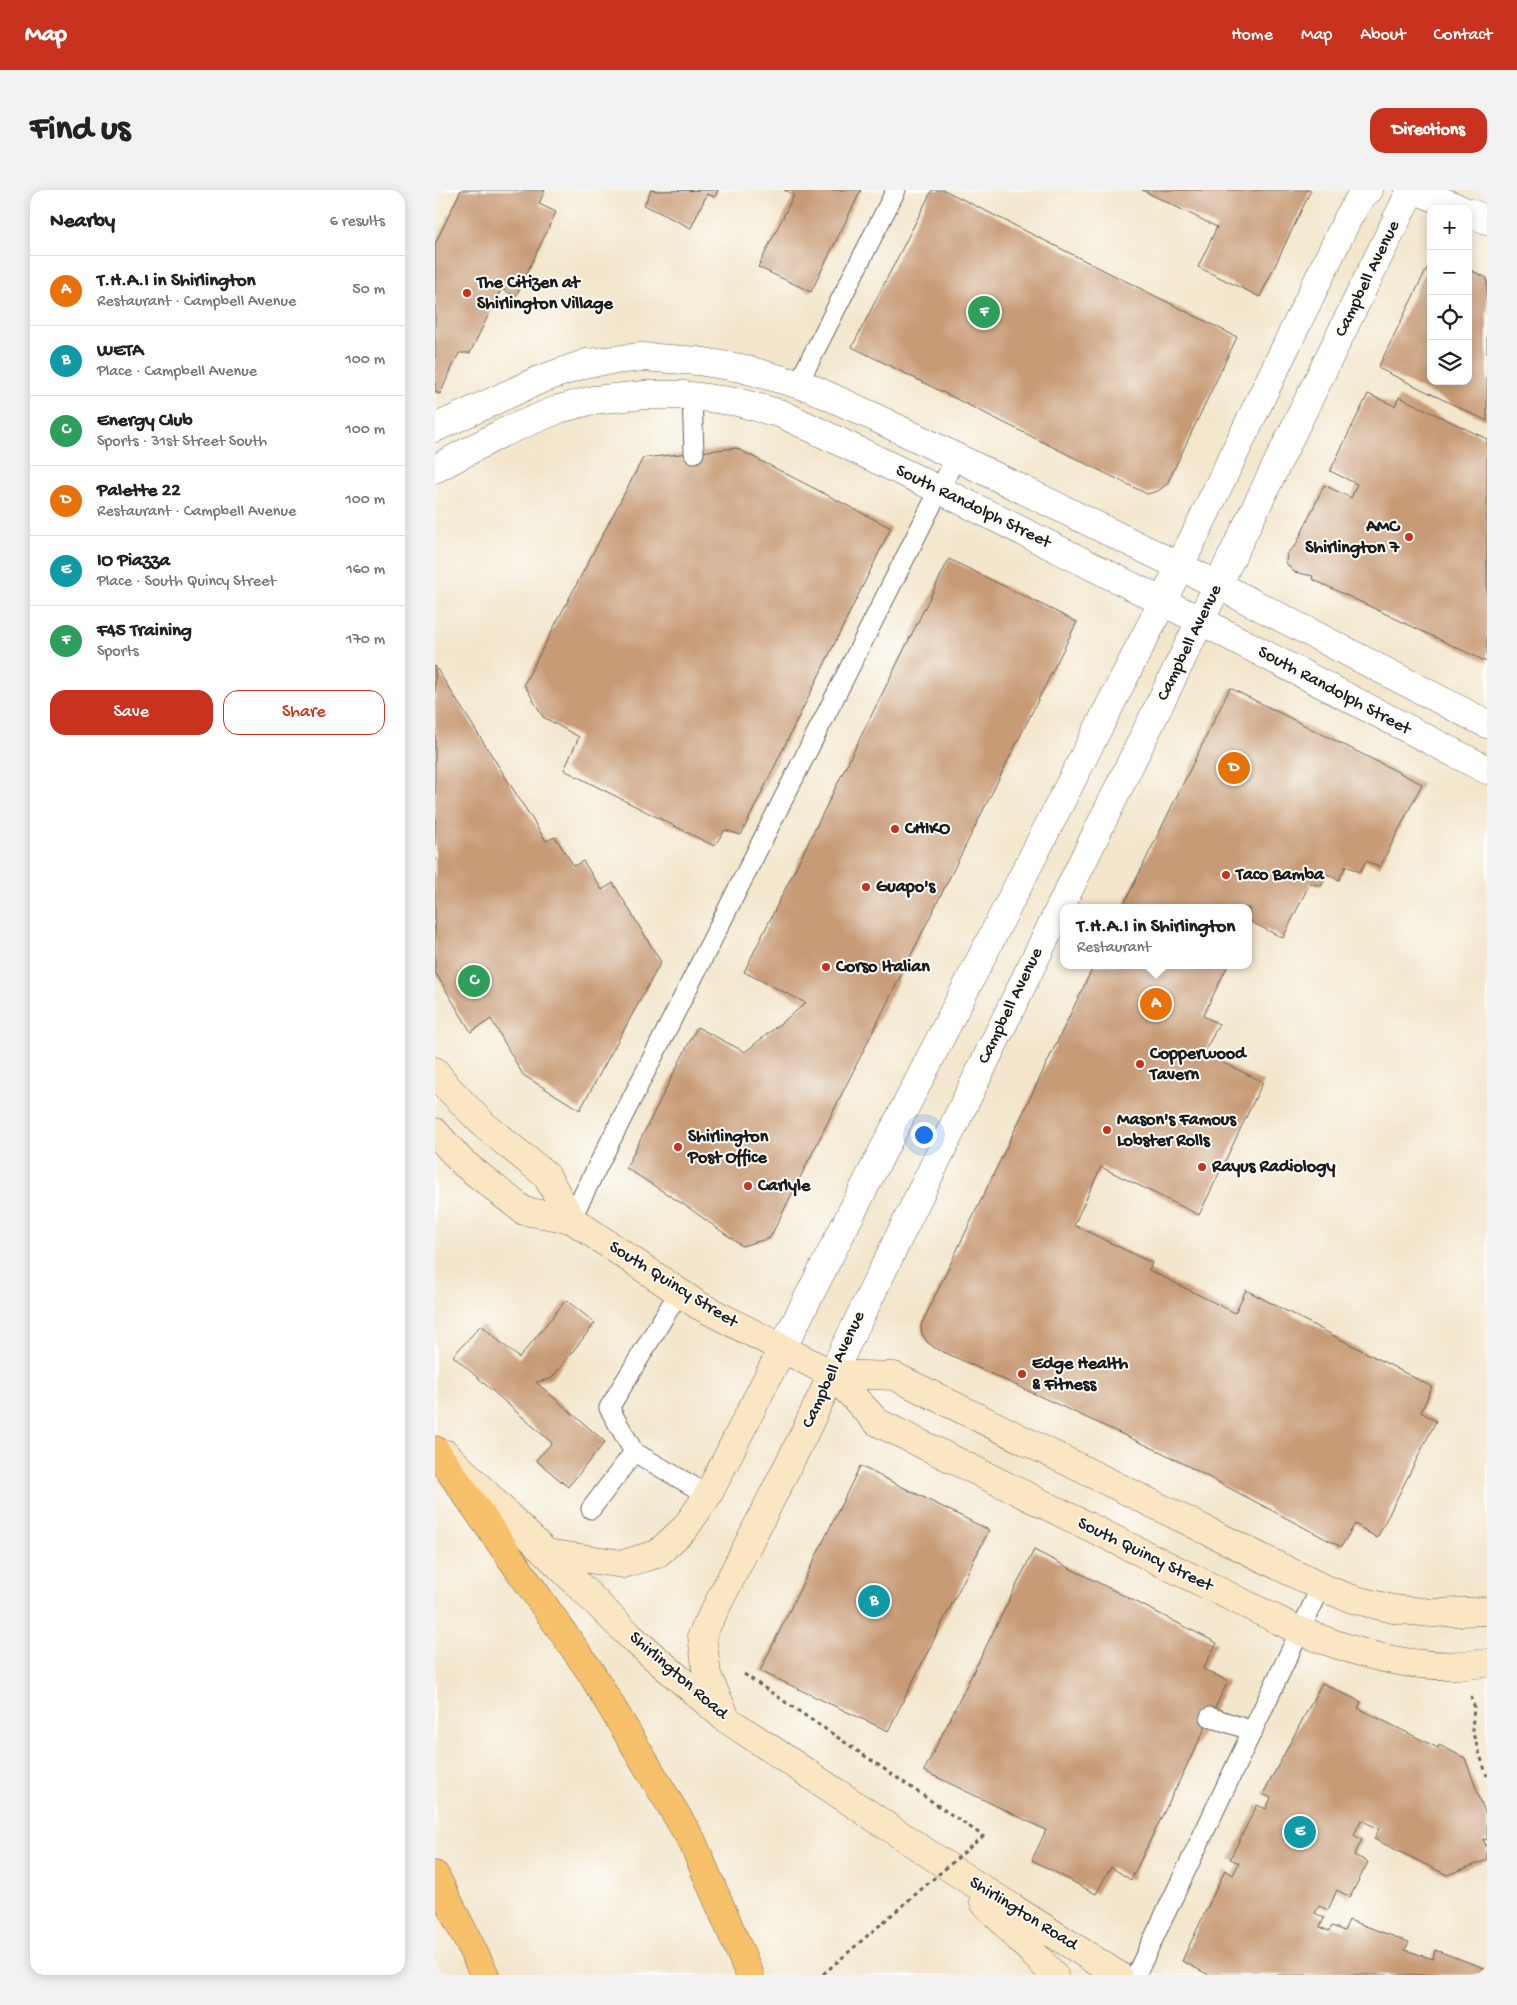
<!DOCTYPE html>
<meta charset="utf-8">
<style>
:root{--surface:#fff;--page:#f2f2f2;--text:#222;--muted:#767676;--line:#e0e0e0;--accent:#c8321e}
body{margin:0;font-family:"Gochi Hand",sans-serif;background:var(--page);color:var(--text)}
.controls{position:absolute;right:15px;top:15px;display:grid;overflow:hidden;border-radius:10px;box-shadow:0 2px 12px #0003}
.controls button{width:45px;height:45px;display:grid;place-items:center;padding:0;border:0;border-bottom:1px solid var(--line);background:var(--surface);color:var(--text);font:25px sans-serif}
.you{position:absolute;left:488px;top:944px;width:18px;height:18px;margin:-12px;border:4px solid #fff;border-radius:50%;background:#1a73e8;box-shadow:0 0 0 8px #1a73e833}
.badge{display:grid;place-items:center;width:32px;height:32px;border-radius:50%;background:var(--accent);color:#fff;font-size:16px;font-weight:700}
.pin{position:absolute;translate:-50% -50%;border:2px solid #fff;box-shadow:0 1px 5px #0006}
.popup{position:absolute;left:625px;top:714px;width:192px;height:65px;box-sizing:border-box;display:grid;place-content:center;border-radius:10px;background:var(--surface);filter:drop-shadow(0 1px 4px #0005);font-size:16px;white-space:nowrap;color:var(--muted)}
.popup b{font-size:19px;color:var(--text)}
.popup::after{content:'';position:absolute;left:50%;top:100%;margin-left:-10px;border:10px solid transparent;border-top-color:var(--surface)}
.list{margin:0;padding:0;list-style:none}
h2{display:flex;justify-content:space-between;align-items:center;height:65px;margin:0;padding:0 20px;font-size:21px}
h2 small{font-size:16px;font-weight:400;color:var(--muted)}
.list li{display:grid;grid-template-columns:32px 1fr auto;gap:15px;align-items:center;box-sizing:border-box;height:70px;padding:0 20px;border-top:1px solid var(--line)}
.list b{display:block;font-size:19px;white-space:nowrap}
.list p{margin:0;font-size:16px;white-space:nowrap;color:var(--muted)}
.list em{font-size:16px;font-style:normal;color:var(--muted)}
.actions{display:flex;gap:10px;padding:15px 20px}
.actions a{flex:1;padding:11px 0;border:1px solid var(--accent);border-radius:15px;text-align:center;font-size:18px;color:var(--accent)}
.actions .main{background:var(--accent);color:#fff}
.icon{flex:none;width:28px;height:28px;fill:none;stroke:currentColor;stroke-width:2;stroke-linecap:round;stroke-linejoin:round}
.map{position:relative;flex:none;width:1052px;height:1785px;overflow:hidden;border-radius:15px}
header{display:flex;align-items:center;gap:30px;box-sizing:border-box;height:70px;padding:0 25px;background:var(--accent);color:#fff}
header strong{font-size:24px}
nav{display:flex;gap:28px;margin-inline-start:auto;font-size:18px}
.intro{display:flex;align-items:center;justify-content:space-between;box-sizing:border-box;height:120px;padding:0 30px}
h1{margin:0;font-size:35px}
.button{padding:12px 22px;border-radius:15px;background:var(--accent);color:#fff;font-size:18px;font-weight:700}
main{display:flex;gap:30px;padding:0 30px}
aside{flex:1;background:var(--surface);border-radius:15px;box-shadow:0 2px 12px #0003}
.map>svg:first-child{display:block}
.building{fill:#c89b77}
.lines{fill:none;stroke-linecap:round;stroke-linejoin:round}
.lane-casing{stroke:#67635a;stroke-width:21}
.street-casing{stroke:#67635a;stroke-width:29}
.secondary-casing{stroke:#67635a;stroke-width:29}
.highway-casing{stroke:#67635a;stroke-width:29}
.path{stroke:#67635a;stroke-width:3;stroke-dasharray:4 4;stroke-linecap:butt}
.lane{stroke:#fff;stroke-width:19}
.street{stroke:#fff;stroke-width:28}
.secondary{stroke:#fbe6c4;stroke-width:28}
.highway{stroke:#f6c16b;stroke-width:28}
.path-bridge{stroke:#67635a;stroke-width:3;stroke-dasharray:4 4;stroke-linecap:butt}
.poi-dot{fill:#c8321e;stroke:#fdfcf7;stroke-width:2}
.labels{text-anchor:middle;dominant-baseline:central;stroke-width:4;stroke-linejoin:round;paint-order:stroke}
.street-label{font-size:18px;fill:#1c1c1c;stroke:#fdfcf7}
.poi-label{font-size:18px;font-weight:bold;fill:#1c1c1c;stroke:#fdfcf7;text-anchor:start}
</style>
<header>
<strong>Map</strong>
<nav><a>Home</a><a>Map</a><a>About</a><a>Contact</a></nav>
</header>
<div class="intro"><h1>Find us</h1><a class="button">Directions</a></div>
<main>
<aside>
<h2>Nearby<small>6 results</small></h2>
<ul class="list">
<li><span class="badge" style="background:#e8710a">A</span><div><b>T.H.A.I in Shirlington</b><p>Restaurant · Campbell Avenue</p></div><em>50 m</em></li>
<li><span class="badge" style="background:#0f9aa8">B</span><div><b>WETA</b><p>Place · Campbell Avenue</p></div><em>100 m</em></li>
<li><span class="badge" style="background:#2e9e5b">C</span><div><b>Energy Club</b><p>Sports · 31st Street South</p></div><em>100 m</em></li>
<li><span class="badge" style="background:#e8710a">D</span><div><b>Palette 22</b><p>Restaurant · Campbell Avenue</p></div><em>100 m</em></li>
<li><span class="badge" style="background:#0f9aa8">E</span><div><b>IO Piazza</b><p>Place · South Quincy Street</p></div><em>160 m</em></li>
<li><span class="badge" style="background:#2e9e5b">F</span><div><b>F45 Training</b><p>Sports</p></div><em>170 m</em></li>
</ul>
<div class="actions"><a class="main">Save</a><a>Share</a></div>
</aside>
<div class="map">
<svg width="1052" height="1785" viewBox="0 0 1052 1785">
<rect width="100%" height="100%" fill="#fdfcf7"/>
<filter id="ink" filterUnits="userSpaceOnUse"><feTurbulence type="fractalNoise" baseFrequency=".02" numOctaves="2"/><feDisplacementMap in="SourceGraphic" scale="10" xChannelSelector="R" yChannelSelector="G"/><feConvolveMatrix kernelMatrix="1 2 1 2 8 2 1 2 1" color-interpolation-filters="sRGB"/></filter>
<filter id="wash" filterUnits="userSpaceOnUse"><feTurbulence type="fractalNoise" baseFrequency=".0096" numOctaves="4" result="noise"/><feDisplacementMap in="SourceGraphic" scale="20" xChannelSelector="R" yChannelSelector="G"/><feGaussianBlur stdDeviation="1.12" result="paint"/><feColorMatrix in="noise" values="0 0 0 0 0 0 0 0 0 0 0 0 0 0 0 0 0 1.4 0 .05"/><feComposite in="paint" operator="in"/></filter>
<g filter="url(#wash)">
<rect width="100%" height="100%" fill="#f3e6cc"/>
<g id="blocks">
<path class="building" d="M26,0H110L104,14L121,22L81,106L66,99L35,163H24L5,204L0,202V54Z
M216,0L222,1L283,0L280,7L272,4L256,38L209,15Z
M349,0H426L376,102L323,77L359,5Z
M497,0H509L802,147L732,294L723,301L712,304L417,157Z
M707,0H876L825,107L763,77L782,37Z
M996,70V191H1033V79L1052,88V231L943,178Z
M933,204L960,216L964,207L1052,249V472L877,389L878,386L859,382L851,373L852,363L861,355L889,295L916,308L922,294L895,281Z
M301,258L456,338L306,645L290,640L279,656L129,580L144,547L108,527L89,494L208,268Z
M514,369L642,432L335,1048L307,1056L254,1018L191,978L262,837L310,862L371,813L309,782Z
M0,476L111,651L120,647L139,676L148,671L167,700L178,693L226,772L145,920L88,885L56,829L36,842L0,782Z
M795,498L987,594L945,677L931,671L925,682L911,676L904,690L892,684L886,696L875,693L848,748L814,731V718H687Z
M659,775H793L768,826L784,834L769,863L828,892L764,1025L666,977L639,1035L717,1073L714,1080L800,1123L811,1100L997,1197L986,1222L1001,1231L942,1348L920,1334L906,1357L728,1263L500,1158L492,1152L487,1144L486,1135Z
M131,1110L160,1133L116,1189L101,1192L170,1252L133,1297L101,1270L117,1253L18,1166L46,1135L84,1168Z
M425,1276L554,1340L453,1541L325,1481Z
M599,1360L782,1453L768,1479L793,1491L696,1690L676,1677L661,1704L597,1670L611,1640L489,1581Z
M887,1493L926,1512L923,1518L1003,1558L1004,1555L1030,1568L1052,1628V1650L1048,1649L1052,1658V1670L1012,1685L939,1649L944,1639L926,1630L919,1645L927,1650L919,1665L933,1672L915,1707L902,1700L893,1720L884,1716L880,1723L889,1728L885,1737L894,1741L897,1736L909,1741L914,1730L974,1752L970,1760L998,1769L1000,1760L1052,1779V1785H774L747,1771L790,1680L798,1685L804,1673L795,1669L822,1615L831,1619L836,1608L828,1604Z"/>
</g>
</g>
<g filter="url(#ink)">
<use href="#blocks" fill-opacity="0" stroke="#67635a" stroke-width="1"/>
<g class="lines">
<defs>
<path id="lane" d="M363,194L461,0
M257,206L259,263
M136,1029L521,267
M199,1262L273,1305
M156,1319L199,1262L174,1218L244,1102
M775,1527L818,1541
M701,1785L886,1397"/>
<path id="street" d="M981,0L1025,19
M1033,22L1052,30
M0,238L104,190L152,173L207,167L263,171L306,178L376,198L437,226L783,395L1052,534
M0,279L67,243L124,219L158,210L210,205H250L302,212L347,224L505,300L766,431L1052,580
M347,1159L727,413L913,28L927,4L934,0
M397,1184L976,0"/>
<path id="secondary" d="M0,881L12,897L50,936L111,985L136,1029
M0,942L27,972L89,1021L136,1029L263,1115L397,1184L442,1232L865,1441C928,1466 984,1482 1052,1473
M397,1184L459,1186L886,1397L917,1409L958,1419L997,1423L1052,1421
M11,1264L196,1447L291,1529L518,1680L683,1785
M111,1363L188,1374L222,1364L250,1338L273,1305L347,1159
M289,1523L272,1485L267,1445L369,1244L397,1184
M549,1712L619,1785"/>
<path id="highway" d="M0,1260L155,1481L257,1651L315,1785
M0,1685L50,1785"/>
</defs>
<use href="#lane" class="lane-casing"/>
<use href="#street" class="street-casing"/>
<use href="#secondary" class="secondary-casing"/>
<use href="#highway" class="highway-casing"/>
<path class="path" d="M1036,1506L1039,1516L1037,1541L1052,1586"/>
<use href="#lane" class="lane"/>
<use href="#street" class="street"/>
<use href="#secondary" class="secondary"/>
<use href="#highway" class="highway"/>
<path class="path-bridge" d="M309,1484L548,1646L387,1785"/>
</g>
</g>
<g class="poi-dot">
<circle cx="32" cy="103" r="5"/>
<circle cx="974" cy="347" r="5"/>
<circle cx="460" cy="639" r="5"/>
<circle cx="791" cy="685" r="5"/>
<circle cx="431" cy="697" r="5"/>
<circle cx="391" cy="777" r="5"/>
<circle cx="705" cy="874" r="5"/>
<circle cx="672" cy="940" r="5"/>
<circle cx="243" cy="957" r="5"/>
<circle cx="767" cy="977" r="5"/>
<circle cx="313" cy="996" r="5"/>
<circle cx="587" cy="1184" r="5"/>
</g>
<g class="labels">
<g class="street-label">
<text transform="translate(933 89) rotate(-64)">Campbell Avenue</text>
<text transform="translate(538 317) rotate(26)">South Randolph Street</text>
<text transform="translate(755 453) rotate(-64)">Campbell Avenue</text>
<text transform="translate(899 501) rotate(28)">South Randolph Street</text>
<text transform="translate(576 816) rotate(-64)">Campbell Avenue</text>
<text transform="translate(238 1095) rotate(32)">South Quincy Street</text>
<text transform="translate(399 1180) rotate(-65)">Campbell Avenue</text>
<text transform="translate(710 1365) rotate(26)">South Quincy Street</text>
<text transform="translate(243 1486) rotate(41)">Shirlington Road</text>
<text transform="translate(588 1724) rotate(32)">Shirlington Road</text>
</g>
<g class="poi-label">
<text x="42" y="93">The Citizen at<tspan x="42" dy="21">Shirlington Village</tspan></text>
<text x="964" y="337" text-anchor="end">AMC<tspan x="964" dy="21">Shirlington 7</tspan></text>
<text x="470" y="639">CHIKO</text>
<text x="801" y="685">Taco Bamba</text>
<text x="441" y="697">Guapo's</text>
<text x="401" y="777">Corso Italian</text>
<text x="715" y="864">Copperwood<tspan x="715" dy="21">Tavern</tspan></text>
<text x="682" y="930">Mason's Famous<tspan x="682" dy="21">Lobster Rolls</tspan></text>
<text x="253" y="947">Shirlington<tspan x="253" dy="21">Post Office</tspan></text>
<text x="777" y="977">Rayus Radiology</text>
<text x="323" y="996">Carlyle</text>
<text x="597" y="1174">Edge Health<tspan x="597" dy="21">&amp; Fitness</tspan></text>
</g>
</g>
</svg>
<div class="controls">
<button>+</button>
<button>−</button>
<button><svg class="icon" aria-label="locate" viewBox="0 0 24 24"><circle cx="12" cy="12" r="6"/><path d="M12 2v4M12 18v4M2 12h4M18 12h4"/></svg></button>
<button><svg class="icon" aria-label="layers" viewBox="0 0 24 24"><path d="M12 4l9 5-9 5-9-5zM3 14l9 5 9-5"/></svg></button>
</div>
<div class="you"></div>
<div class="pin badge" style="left:721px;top:814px;background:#e8710a">A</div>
<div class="popup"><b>T.H.A.I in Shirlington</b>Restaurant</div>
<div class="pin badge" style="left:439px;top:1411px;background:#0f9aa8">B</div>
<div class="pin badge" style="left:39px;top:791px;background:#2e9e5b">C</div>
<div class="pin badge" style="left:799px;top:578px;background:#e8710a">D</div>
<div class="pin badge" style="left:865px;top:1642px;background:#0f9aa8">E</div>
<div class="pin badge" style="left:549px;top:122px;background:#2e9e5b">F</div>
</div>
</main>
